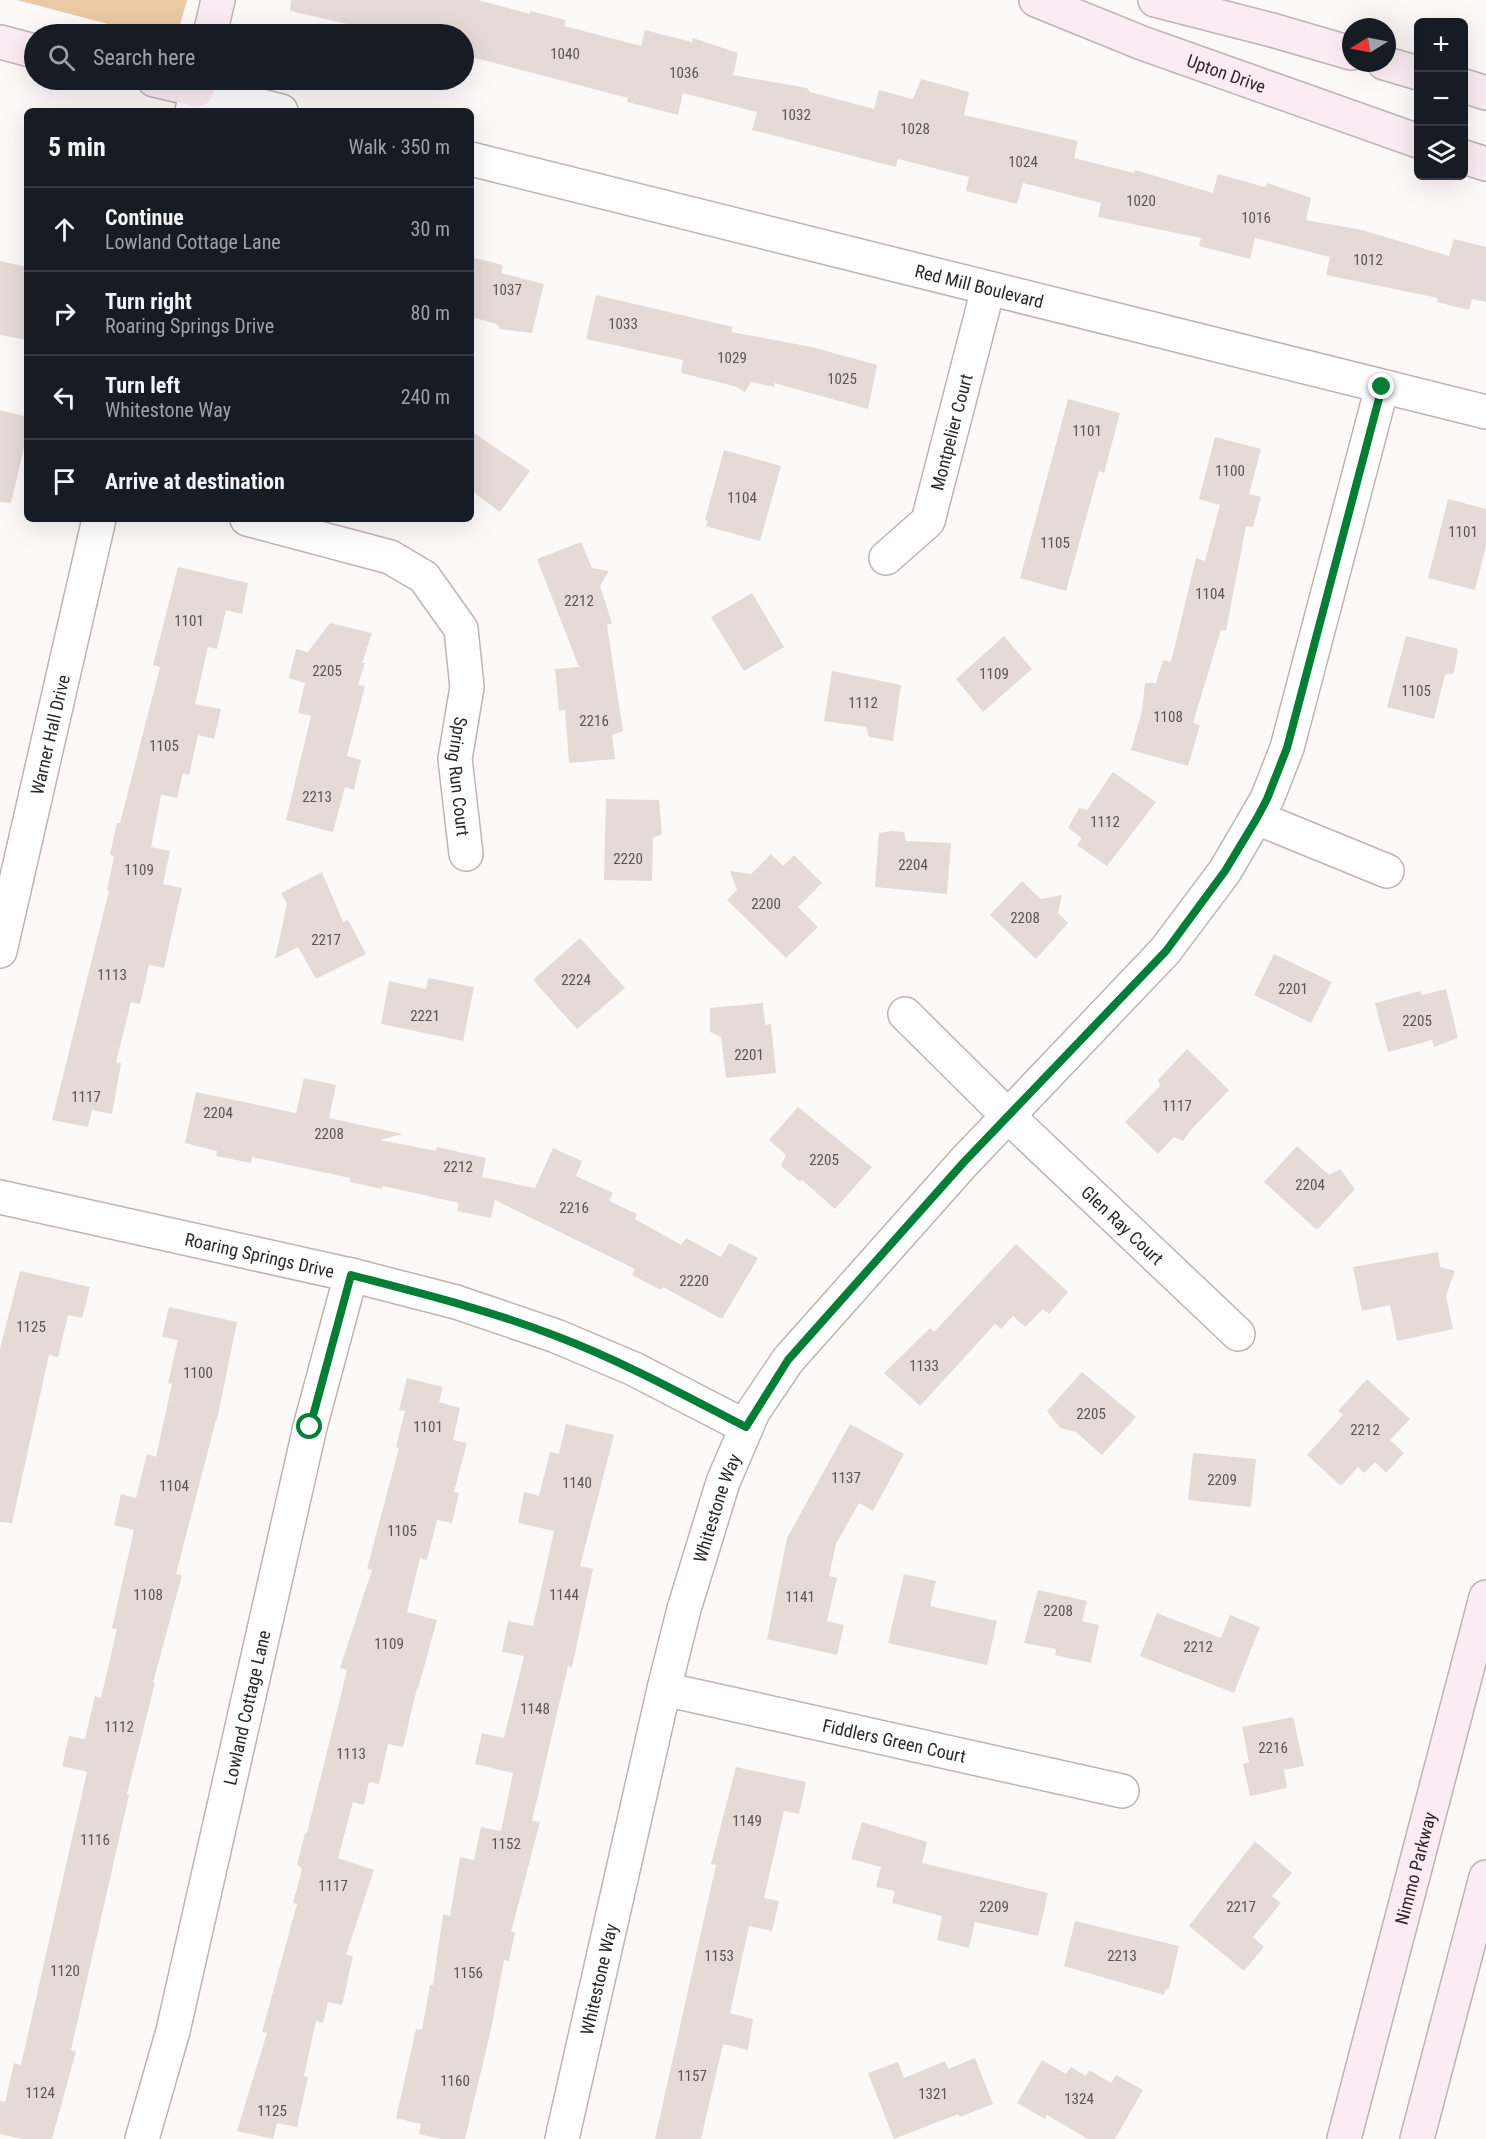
<!DOCTYPE html>
<meta charset="utf-8">
<style>
:root{--surface:#171b24;--page:#242831;--text:#f1f3f6;--muted:#9ea1a6;--line:#363941}
body{margin:0;font-family:"Roboto Condensed",sans-serif;background:var(--page);color:var(--text)}
.controls{position:absolute;right:18px;top:18px;display:grid;overflow:hidden;border-radius:9px;box-shadow:0 6px 24px #0002}
.controls button{width:54px;height:54px;display:grid;place-items:center;padding:0;border:0;border-bottom:2px solid var(--line);background:var(--surface);color:var(--text);font:30px sans-serif}
.compass{position:absolute;left:1342px;top:18px;width:54px;height:54px;border-radius:50%;background:var(--surface);box-shadow:0 6px 24px #0002;rotate:260deg}
.stop{position:absolute;width:18px;height:18px;margin:-14px;border:4px solid #047e36;border-radius:50%;background:#fff}
.stop.end{background:#047e36;border-color:#fff;box-shadow:0 2px 6px #0008}
.list{margin:0;padding:0;list-style:none}
h2{display:flex;justify-content:space-between;align-items:center;height:78px;margin:0;padding:0 24px;font-size:26px}
h2 small{font-size:20px;font-weight:400;color:var(--muted)}
.list li{display:grid;grid-template-columns:39px 1fr auto;gap:18px;align-items:center;box-sizing:border-box;height:84px;padding:0 24px;border-top:2px solid var(--line)}
.list b{display:block;font-size:22px;white-space:nowrap}
.list p{margin:0;font-size:20px;white-space:nowrap;color:var(--muted)}
.list em{font-size:20px;font-style:normal;color:var(--muted)}
.icon{flex:none;width:33px;height:33px;fill:none;stroke:currentColor;stroke-width:2;stroke-linecap:round;stroke-linejoin:round}
.map{position:relative;flex:none;width:1486px;height:2139px;overflow:hidden}
.search{position:absolute;background:var(--surface);box-shadow:0 6px 24px #0002;left:24px;top:24px;width:450px;height:66px;display:flex;align-items:center;gap:15px;box-sizing:border-box;padding:0 21px;border-radius:33px;color:var(--muted);font-size:22px}
.panel{position:absolute;background:var(--surface);box-shadow:0 6px 24px #0002;left:24px;top:108px;width:450px;height:414px;border-radius:9px}
.map>svg:first-child{display:block}
.green{fill:#eac9a5}
.building{fill:#e5dad6}
.lines{fill:none;stroke-linecap:round;stroke-linejoin:round}
.street-casing{stroke:#bfb3b3;stroke-width:36}
.secondary-casing{stroke:#bfb3b3;stroke-width:36}
.street{stroke:#fff;stroke-width:33}
.secondary{stroke:#fbebf2;stroke-width:33}
.route{stroke:#047e36;stroke-width:8}
.labels{text-anchor:middle;dominant-baseline:central;stroke-width:4.5;stroke-linejoin:round;paint-order:stroke}
.number-label{font-size:15px;fill:#5b5554}
.street-label{font-size:18px;fill:#2d2929;stroke:#fef9f9}
</style>
<div class="map">
<svg width="1486" height="2139" viewBox="0 0 1486 2139">
<rect width="100%" height="100%" fill="#fef9f9"/>
<path class="green" d="M17,0H187L179,28L146,34Z"/>
<path class="building" d="M291,0H478L530,14V11L566,20L564,26L641,46L645,30L692,42L693,38L738,53L733,75L807,88L810,92L874,109L879,90L913,99L921,79L969,92L964,115L1078,141L1074,158L1134,173L1135,170L1213,193L1218,174L1265,187L1268,183L1311,198L1306,220L1362,230L1449,256L1454,239L1486,247V302L1472,299L1469,310L1437,302L1438,298L1326,275L1330,257L1255,238L1250,259L1199,246L1201,238L1098,217L1101,203L1023,183L1017,204L966,191L969,177L898,159L896,167L752,130L757,112L683,93L678,115L627,102L628,98L464,55V34H391L290,11Z
M471,257L503,265L501,273L544,284L532,333L500,329L497,324L471,317Z
M0,261L27,267V340L0,335Z
M596,295L733,327L731,332L812,347L877,365L868,409L774,383V387L751,382L745,392L734,386L681,373L683,360L586,339Z
M1068,399L1120,413L1104,473L1099,471L1066,591L1020,578Z
M0,410L27,417V435L11,503L0,502Z
M471,431L530,471L500,512L471,490Z
M1215,437L1261,449L1249,494L1261,497L1253,527L1246,526L1226,631L1221,630L1193,723L1200,725L1188,766L1131,750L1142,711L1145,683H1156L1163,660L1171,662L1196,558L1205,561L1220,505L1199,499Z
M724,450L781,466L760,541L706,526L708,521L705,520Z
M1448,499L1486,509V546L1475,590L1428,578Z
M581,542L592,568L609,571L600,586L612,623L607,625L623,731L612,735L615,759L569,763L565,710L559,711L555,669L579,667L537,559Z
M178,567L248,583L242,614L226,610L217,649L208,647L195,704L221,709L214,739L198,735L189,775L183,773L177,798L161,795L151,847L170,851L163,884L182,888L164,968L149,965L140,1004L131,1002L116,1062L121,1063L112,1114L92,1110L88,1127L52,1120L109,891H107L114,857L110,854L117,823H120L160,667L153,665Z
M752,593L784,647L744,671L711,617Z
M330,623L372,633L362,663H365L358,685L365,686L347,756L361,760L354,790L345,787L333,832L286,820L311,716L298,713L305,683L289,678L296,649L308,652Z
M1004,636L1032,669L983,712L956,679Z
M1406,636L1458,649L1454,673L1445,675L1434,719L1387,707Z
M832,671L901,685L893,741L869,737L866,727L824,721Z
M1113,772L1156,802L1107,866L1077,845L1082,838L1068,828L1079,808L1087,810Z
M606,799L659,800L662,834L653,838L652,881L604,880Z
M891,831L904,832L906,841L951,843L947,894L875,887L879,833Z
M771,854L783,866L794,855L822,883L798,907L818,927L786,958L727,900L737,890L730,871L751,874Z
M322,872L343,922L348,920L366,954L316,979L298,947L275,959L287,904L281,893Z
M1022,881L1041,899L1062,895L1058,913L1068,923L1036,959L990,915Z
M580,938L625,988L577,1029L533,980Z
M1274,954L1332,982L1311,1023L1254,995Z
M428,978L474,987L463,1041L381,1024L389,981L426,989Z
M1446,989L1458,1038L1434,1047L1432,1040L1388,1052L1375,1003L1420,991L1422,995Z
M763,1003L765,1025L771,1024L776,1073L726,1078L721,1037L710,1032V1008Z
M1187,1049L1229,1090L1191,1130L1183,1141L1174,1137L1158,1154L1125,1122L1160,1086L1158,1080Z
M304,1078L336,1085L329,1118L403,1134L380,1140L436,1151L437,1147L486,1158L482,1177L535,1188L553,1148L582,1161L576,1176L613,1193L609,1201L637,1214L635,1219L681,1245L686,1238L721,1257L729,1243L758,1258L722,1319L663,1287L661,1290L632,1275L635,1269L495,1200L491,1218L457,1211L459,1203L383,1186L382,1189L350,1182V1178L252,1157L251,1163L216,1156L217,1151L185,1143L196,1092L296,1113Z
M798,1107L872,1167L835,1209L802,1180L800,1182L781,1166L786,1155L769,1140Z
M1297,1146L1329,1175L1340,1169L1355,1189L1317,1230L1264,1182Z
M1016,1244L1068,1292L1049,1314L1043,1309L1025,1327L1013,1316L1001,1329L995,1324L920,1406L884,1373L930,1328L934,1332Z
M1438,1252L1440,1267L1455,1271L1446,1296L1453,1329L1397,1341L1390,1305L1362,1311L1353,1267Z
M20,1271L90,1287L82,1318L68,1315L58,1357L49,1355L12,1523L0,1522V1349Z
M169,1307L237,1322L217,1420H216L176,1574L182,1575L153,1683H155L127,1794L129,1795L71,2050L76,2051L52,2139H23L0,2134V2101L5,2102L14,2063L21,2065L87,1772L62,1766L69,1736L85,1739L95,1696L101,1698L117,1629L112,1628L134,1530L114,1525L121,1494L136,1498L147,1454L156,1457L172,1384L168,1383L178,1340L162,1337Z
M1082,1372L1136,1417L1102,1455L1076,1432L1060,1428L1047,1411Z
M407,1378L443,1387L439,1402L460,1408L453,1440L467,1443L454,1492L459,1493L452,1523L437,1520L427,1560L420,1558L407,1612L437,1620L418,1689L417,1688L403,1747L388,1744L379,1784L369,1782L364,1805L353,1802L338,1858L374,1870L346,1955L353,1956L342,2005L328,2002L323,2023L316,2021L304,2076L308,2077L297,2127L277,2123L273,2139L237,2131L267,2033L262,2032L297,1904L293,1903L302,1869L297,1865L305,1833H307L347,1670L340,1668L372,1570L367,1569L399,1448L396,1447L405,1411L399,1410Z
M1367,1379L1410,1419L1390,1440L1404,1453L1386,1473L1375,1462L1364,1473L1358,1467L1341,1486L1307,1455L1343,1415L1338,1411Z
M566,1424L614,1435L580,1566L593,1569L572,1667L568,1666L532,1821L540,1822L511,1932H515L509,1961L504,1960L492,2025L465,2139H441L419,2134L421,2124L396,2118L416,2029L422,2030L430,1985H433L443,1914L450,1916L460,1857L474,1860L481,1827L501,1831L513,1773L475,1764L482,1733L504,1738L524,1656L502,1652L508,1621L533,1626L554,1531L518,1523L524,1492L539,1496L550,1452L559,1454Z
M850,1424L904,1454L873,1511L859,1503L836,1544L829,1576L837,1578L827,1621L844,1625L837,1655L767,1639L787,1538Z
M1193,1453L1256,1459L1251,1507L1188,1500Z
M904,1574L936,1581L930,1606L997,1621L987,1665L888,1643Z
M1038,1590L1087,1601L1082,1621L1099,1625L1091,1663L1055,1655L1056,1649L1024,1643Z
M1157,1613L1221,1638L1230,1615L1260,1627L1234,1693L1140,1656Z
M1293,1717L1304,1766L1284,1770L1287,1788L1250,1796L1243,1764L1249,1762L1242,1727Z
M736,1767L806,1782L799,1814L784,1811L764,1898L779,1901L772,1931L749,1926L730,2013L753,2019L748,2050L723,2044L701,2139H655L716,1865L711,1864Z
M862,1822L927,1842L922,1863L1048,1893L1038,1936L975,1922L969,1948L937,1940L942,1916L892,1903L895,1891L876,1887L881,1867L851,1859Z
M1255,1841L1292,1873L1272,1896L1281,1903L1253,1937L1264,1947L1244,1971L1189,1926Z
M1075,1921L1179,1946L1169,1989H1166L1164,1995L1064,1966Z
M975,2058L993,2104L960,2117L958,2114L894,2139L868,2073L898,2062L904,2078L945,2061L948,2069Z
M1042,2060L1066,2074L1071,2067L1086,2076L1089,2070L1111,2083L1116,2075L1143,2090L1115,2139H1088L1047,2115L1045,2119L1017,2103Z"/>
<g class="lines">
<defs>
<g id="street">
<path d="M192,111L197,90L281,111"/>
<path id="s1" d="M471,159L1486,412"/>
<path id="s2" d="M247,519L390,557L424,577L461,629L467,687L455,759L466,854"/>
<path id="s3" d="M886,558L928,521L988,289"/>
<path d="M1257,818L1387,871"/>
<path id="s4" d="M0,951L99,519"/>
<path id="s5" d="M905,1014L1008,1116L1238,1334"/>
<path id="s6" d="M0,1197L351,1275L456,1302L556,1336L634,1369L746,1427"/>
<path id="s7" d="M664,1689L1122,1791"/>
<path id="s8" d="M142,2139L173,2031L310,1427L351,1275"/>
<path id="s9" d="M562,2139L664,1689L684,1609L723,1482L753,1412L788,1360L964,1162L1165,951L1225,871L1267,799L1287,748L1382,387"/>
</g>
<g id="secondary">
<path id="s10" d="M1036,0L1142,43L1418,141"/>
<path d="M1155,0L1272,30L1351,53"/>
<path d="M210,34L218,0"/>
<path d="M0,42L34,51"/>
<path d="M1384,63L1418,73"/>
<path d="M154,80L197,90L200,80"/>
<path d="M1464,86L1486,93"/>
<path d="M1464,157L1486,164"/>
<path id="s11" d="M1344,2139L1486,1597"/>
<path d="M1417,2139L1486,1877"/>
</g>
</defs>
<use href="#street" class="street-casing"/>
<use href="#secondary" class="secondary-casing"/>
<use href="#street" class="street"/>
<use href="#secondary" class="secondary"/>
</g>
<g class="lines">
<path class="route" d="M310,1427L351,1275C420,1293 489,1310 556,1336C622,1361 684,1395 746,1427L788,1360L964,1162L1166,951L1225,871L1257,818L1267,799L1287,748L1382,387"/>
</g>
<g class="labels">
<g class="number-label">
<text x="565" y="54">1040</text>
<text x="684" y="73">1036</text>
<text x="796" y="115">1032</text>
<text x="915" y="129">1028</text>
<text x="1023" y="162">1024</text>
<text x="1141" y="201">1020</text>
<text x="1256" y="218">1016</text>
<text x="1368" y="260">1012</text>
<text x="507" y="290">1037</text>
<text x="623" y="324">1033</text>
<text x="732" y="358">1029</text>
<text x="842" y="379">1025</text>
<text x="1087" y="431">1101</text>
<text x="1230" y="471">1100</text>
<text x="742" y="498">1104</text>
<text x="1463" y="532">1101</text>
<text x="1055" y="543">1105</text>
<text x="1210" y="594">1104</text>
<text x="579" y="601">2212</text>
<text x="189" y="621">1101</text>
<text x="327" y="671">2205</text>
<text x="994" y="674">1109</text>
<text x="1416" y="691">1105</text>
<text x="863" y="703">1112</text>
<text x="1168" y="717">1108</text>
<text x="594" y="721">2216</text>
<text x="164" y="746">1105</text>
<text x="317" y="797">2213</text>
<text x="1105" y="822">1112</text>
<text x="628" y="859">2220</text>
<text x="913" y="865">2204</text>
<text x="139" y="870">1109</text>
<text x="766" y="904">2200</text>
<text x="1025" y="918">2208</text>
<text x="326" y="940">2217</text>
<text x="112" y="975">1113</text>
<text x="576" y="980">2224</text>
<text x="1293" y="989">2201</text>
<text x="425" y="1016">2221</text>
<text x="1417" y="1021">2205</text>
<text x="749" y="1055">2201</text>
<text x="86" y="1097">1117</text>
<text x="1177" y="1106">1117</text>
<text x="218" y="1113">2204</text>
<text x="329" y="1134">2208</text>
<text x="824" y="1160">2205</text>
<text x="458" y="1167">2212</text>
<text x="1310" y="1185">2204</text>
<text x="574" y="1208">2216</text>
<text x="694" y="1281">2220</text>
<text x="31" y="1327">1125</text>
<text x="924" y="1366">1133</text>
<text x="198" y="1373">1100</text>
<text x="1091" y="1414">2205</text>
<text x="428" y="1427">1101</text>
<text x="1365" y="1430">2212</text>
<text x="846" y="1478">1137</text>
<text x="1222" y="1480">2209</text>
<text x="577" y="1483">1140</text>
<text x="174" y="1486">1104</text>
<text x="402" y="1531">1105</text>
<text x="148" y="1595">1108</text>
<text x="564" y="1595">1144</text>
<text x="800" y="1597">1141</text>
<text x="1058" y="1611">2208</text>
<text x="389" y="1644">1109</text>
<text x="1198" y="1647">2212</text>
<text x="535" y="1709">1148</text>
<text x="119" y="1727">1112</text>
<text x="1273" y="1748">2216</text>
<text x="351" y="1754">1113</text>
<text x="747" y="1821">1149</text>
<text x="95" y="1840">1116</text>
<text x="506" y="1844">1152</text>
<text x="333" y="1886">1117</text>
<text x="994" y="1907">2209</text>
<text x="1241" y="1907">2217</text>
<text x="719" y="1956">1153</text>
<text x="1122" y="1956">2213</text>
<text x="65" y="1971">1120</text>
<text x="468" y="1973">1156</text>
<text x="692" y="2076">1157</text>
<text x="455" y="2081">1160</text>
<text x="40" y="2093">1124</text>
<text x="933" y="2094">1321</text>
<text x="1079" y="2099">1324</text>
<text x="272" y="2111">1125</text>
</g>
<g class="street-label">
<text stroke="none"><textPath href="#s10" startOffset="204">Upton Drive</textPath></text>
<text stroke="none"><textPath href="#s1" startOffset="524">Red Mill Boulevard</textPath></text>
<text stroke="none"><textPath href="#s3" startOffset="148">Montpelier Court</textPath></text>
<text stroke="none"><textPath href="#s4" startOffset="222">Warner Hall Drive</textPath></text>
<text stroke="none"><textPath href="#s2" startOffset="400">Spring Run Court</textPath></text>
<text stroke="none"><textPath href="#s5" startOffset="303">Glen Ray Court</textPath></text>
<text stroke="none"><textPath href="#s6" startOffset="266">Roaring Springs Drive</textPath></text>
<text stroke="none"><textPath href="#s9" startOffset="650">Whitestone Way</textPath></text>
<text stroke="none"><textPath href="#s8" startOffset="444">Lowland Cottage Lane</textPath></text>
<text stroke="none"><textPath href="#s7" startOffset="236">Fiddlers Green Court</textPath></text>
<text stroke="none"><textPath href="#s11" startOffset="280">Nimmo Parkway</textPath></text>
<text stroke="none"><textPath href="#s9" startOffset="164">Whitestone Way</textPath></text>
</g>
</g>
</svg>
<div class="controls">
<button>+</button>
<button>−</button>
<button><svg class="icon" aria-label="layers" viewBox="0 0 24 24"><path d="M12 4l9 5-9 5-9-5zM3 14l9 5 9-5"/></svg></button>
</div>
<svg class="compass" viewBox="-18 -18 36 36"><path d="M0-13l5 13h-10z" fill="#e53935"/><path d="M0 13l5-13h-10z" fill="#9ea1a6"/></svg>
<div class="stop" style="left:310px;top:1427px"></div>
<div class="stop end" style="left:1382px;top:387px"></div>
<div class="search"><svg class="icon" aria-label="search" viewBox="0 0 24 24"><circle cx="10" cy="10" r="6"/><path d="M15 15l6 6"/></svg>Search here</div>
<section class="panel">
<h2>5 min<small>Walk · 350 m</small></h2>
<ul class="list">
<li><svg class="icon" aria-label="ahead" viewBox="0 0 24 24"><path d="M12 20V5M6 11l6-6 6 6"/></svg><div><b>Continue</b><p>Lowland Cottage Lane</p></div><em>30 m</em></li>
<li><svg class="icon" aria-label="right" viewBox="0 0 24 24"><path d="M7 20v-9h11M14 6l5 5-5 5"/></svg><div><b>Turn right</b><p>Roaring Springs Drive</p></div><em>80 m</em></li>
<li><svg class="icon" aria-label="left" viewBox="0 0 24 24"><path d="M17 20v-9H6M10 6l-5 5 5 5"/></svg><div><b>Turn left</b><p>Whitestone Way</p></div><em>240 m</em></li>
<li><svg class="icon" aria-label="arrive" viewBox="0 0 24 24"><path d="M6 21V4h12l-3 4 3 4H6"/></svg><div><b>Arrive at destination</b></div></li>
</ul>
</section>
</div>
